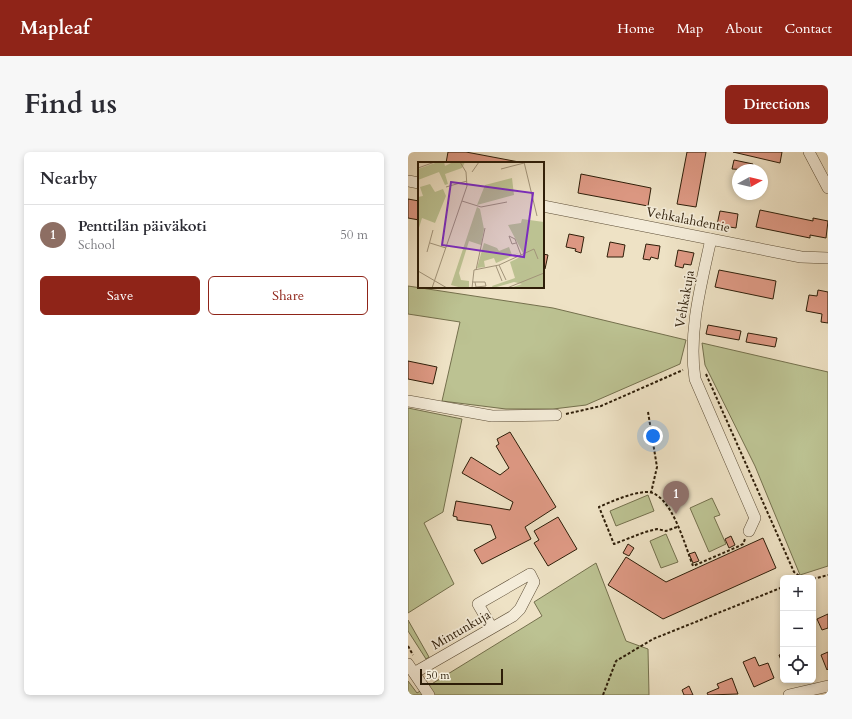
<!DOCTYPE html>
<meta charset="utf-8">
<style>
:root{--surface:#fff;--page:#f7f7f7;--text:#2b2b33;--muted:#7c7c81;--line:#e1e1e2;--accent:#8f2418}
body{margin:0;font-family:Cardo,serif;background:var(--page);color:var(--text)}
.controls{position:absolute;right:12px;bottom:12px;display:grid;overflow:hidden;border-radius:6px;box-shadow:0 2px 6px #0003}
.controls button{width:36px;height:36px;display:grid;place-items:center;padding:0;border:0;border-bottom:1px solid var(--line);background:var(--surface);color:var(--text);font:20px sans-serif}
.compass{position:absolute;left:324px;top:12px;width:36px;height:36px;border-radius:50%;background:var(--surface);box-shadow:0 2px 6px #0003;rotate:82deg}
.scale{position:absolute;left:12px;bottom:10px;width:83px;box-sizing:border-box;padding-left:4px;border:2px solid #2d1d08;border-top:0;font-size:11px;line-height:14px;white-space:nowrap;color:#2d1d08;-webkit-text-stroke:3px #f4ecd9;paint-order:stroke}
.you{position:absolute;left:245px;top:284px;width:14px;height:14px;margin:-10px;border:3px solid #fff;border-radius:50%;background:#1a73e8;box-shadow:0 0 0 6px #1a73e833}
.badge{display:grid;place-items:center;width:26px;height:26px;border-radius:50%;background:var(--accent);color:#fff;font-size:13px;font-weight:700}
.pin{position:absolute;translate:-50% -33px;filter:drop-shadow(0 1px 2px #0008)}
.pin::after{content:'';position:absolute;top:21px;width:14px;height:12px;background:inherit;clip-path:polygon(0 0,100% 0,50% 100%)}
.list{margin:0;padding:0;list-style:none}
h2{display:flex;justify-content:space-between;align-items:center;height:52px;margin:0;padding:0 16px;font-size:17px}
h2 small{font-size:13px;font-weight:400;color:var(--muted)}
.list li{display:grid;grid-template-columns:26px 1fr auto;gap:12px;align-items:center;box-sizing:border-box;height:60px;padding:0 16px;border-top:1px solid var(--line)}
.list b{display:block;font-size:15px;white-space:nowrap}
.list p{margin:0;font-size:13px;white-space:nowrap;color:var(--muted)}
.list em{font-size:13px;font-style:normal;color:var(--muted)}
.actions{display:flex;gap:8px;padding:12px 16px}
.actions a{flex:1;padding:9px 0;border:1px solid var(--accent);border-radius:6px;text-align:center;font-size:14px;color:var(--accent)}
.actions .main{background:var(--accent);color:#fff}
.icon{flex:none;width:22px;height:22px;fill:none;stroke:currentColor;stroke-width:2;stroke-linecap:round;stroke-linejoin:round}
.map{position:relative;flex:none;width:420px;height:543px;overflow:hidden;border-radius:6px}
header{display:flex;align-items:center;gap:24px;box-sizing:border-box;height:56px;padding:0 20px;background:var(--accent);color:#fff}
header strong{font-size:19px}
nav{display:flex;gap:22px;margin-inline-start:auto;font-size:14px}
.intro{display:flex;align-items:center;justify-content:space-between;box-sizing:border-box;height:96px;padding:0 24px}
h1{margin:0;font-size:28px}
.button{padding:10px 18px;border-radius:6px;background:var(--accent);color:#fff;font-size:14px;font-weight:700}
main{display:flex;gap:24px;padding:0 24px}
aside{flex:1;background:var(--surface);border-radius:6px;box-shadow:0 2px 6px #0003}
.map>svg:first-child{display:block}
.green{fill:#bcc292;stroke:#74704d}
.building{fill:#de9984;stroke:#2d1d08}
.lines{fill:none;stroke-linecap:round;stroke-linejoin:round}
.minor-casing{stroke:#5d4e37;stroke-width:12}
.path{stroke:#2d1d08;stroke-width:2;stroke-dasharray:3 2;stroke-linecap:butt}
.minor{stroke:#f4ecd9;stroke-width:11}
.labels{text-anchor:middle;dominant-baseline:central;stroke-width:3.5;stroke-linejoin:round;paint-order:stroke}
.street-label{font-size:13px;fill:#2d1d08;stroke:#f4ecd9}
.inset-road{fill:none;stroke:#a19379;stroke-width:1}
.view{fill:#7b2cbf;fill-opacity:0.15;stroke:#7b2cbf;stroke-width:2}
.inset-edge{fill:none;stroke:#2d1d08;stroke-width:2}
</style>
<header>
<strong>Mapleaf</strong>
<nav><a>Home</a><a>Map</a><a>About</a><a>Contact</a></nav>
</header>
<div class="intro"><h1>Find us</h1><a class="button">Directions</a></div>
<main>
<aside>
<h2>Nearby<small></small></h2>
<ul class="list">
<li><span class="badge" style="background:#8d6e63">1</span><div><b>Penttilän päiväkoti</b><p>School</p></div><em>50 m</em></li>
</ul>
<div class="actions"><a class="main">Save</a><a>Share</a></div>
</aside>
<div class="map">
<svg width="420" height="543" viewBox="0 0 420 543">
<rect width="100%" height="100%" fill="#eee2c5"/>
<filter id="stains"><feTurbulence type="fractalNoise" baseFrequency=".005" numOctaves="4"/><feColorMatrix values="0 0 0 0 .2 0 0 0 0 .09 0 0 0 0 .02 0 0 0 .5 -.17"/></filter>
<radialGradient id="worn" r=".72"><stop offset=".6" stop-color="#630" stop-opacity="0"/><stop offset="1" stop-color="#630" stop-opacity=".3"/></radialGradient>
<path class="green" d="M0,134L145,156L278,188L272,212L178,253L145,257H98L34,249L52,170L0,162Z
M294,191L420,220V414L392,423L347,314L297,213Z
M0,256L54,267L35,360L16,371L46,432L0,461Z
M240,343L246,359L208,374L202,359Z
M304,346L312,363L306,365L318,392L301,400L282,356Z
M258,382L270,410L253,416L242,389Z
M188,411L218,489L240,497L241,543H0V529L9,541L134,464L126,450Z
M0,468L21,505L18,507L0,479Z"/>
<path class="building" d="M40,0H58L111,10L38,11Z
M279,0H298L288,55L269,52Z
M325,0H374L372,11Z
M326,8L345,12L343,18L324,17Z
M173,22L243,36L240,54L170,41Z
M0,47L11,49V68L0,66Z
M352,58L405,69V66L420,69L418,86L402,83V86L348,75Z
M312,59L330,62L328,76L309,73Z
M161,82L176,85L173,101L167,99L168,97L158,95Z
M202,90L217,93L215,105H199Z
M238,92L252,94L250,107L243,105L242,108L235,107Z
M270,98L286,101L283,113L276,112L275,116L267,114Z
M135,102L140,103L137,117H135Z
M311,118L368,129L365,147L307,135Z
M410,138L420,140V171L413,170L414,162L398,159L401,143L409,144Z
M300,173L333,179L331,188L298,182Z
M340,181L369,186L367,195L338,190Z
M0,209L29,215L25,232L0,227Z
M102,280L148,355L117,375L123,387L74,412L66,398L88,386L83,373L49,368V365L45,364L48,349L102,358L105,350L54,321L63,305L92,323L101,316L88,294L91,292L89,287Z
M150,365L169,397L140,414L126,391L131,388L126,379Z
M323,384L327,393L321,396L317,387Z
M355,386L368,416L255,467L200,433L218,405L258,430Z
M220,392L226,396L221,404L215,401Z
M287,400L291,409L285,411L281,402Z
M420,462V476L414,478L409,467Z
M420,500V517L419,518L413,503Z
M375,502V513L371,503Z
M347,505L351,514L360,511L366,526L346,535L335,510Z
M324,526L330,542L300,543L299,541L311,536L309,532Z
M281,534L285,543H276L274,538Z"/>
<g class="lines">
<defs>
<path id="minor" d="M401,0L420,36
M0,29L11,31
M135,54L393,105L420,106
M303,87C293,133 280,180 287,227L347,366L341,379
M0,249L84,264L148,263
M0,512L21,543
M6,521L105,464L112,457L126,430L122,422L70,452L84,476
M381,543L420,534"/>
</defs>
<use href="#minor" class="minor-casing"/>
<path class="path" d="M298,222L386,420L394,426
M240,260L249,315L243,341
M158,262L193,254L275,218
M269,375L258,379L249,377L237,380L206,392L191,355C205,349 222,341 238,340C263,339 277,394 285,414L329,395L335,392L337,387
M405,427L420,423
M0,494L5,503
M195,543L208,509L245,487L375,435"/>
<use href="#minor" class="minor"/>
</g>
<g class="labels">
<g class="street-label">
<text transform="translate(280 68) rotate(11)">Vehkalahdentie</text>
<text transform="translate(277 147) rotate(-80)">Vehkakuja</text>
<text transform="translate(53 478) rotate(-30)">Mintunkuja</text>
</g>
</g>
<g transform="translate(10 10)">
<rect width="126" height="126" fill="#eee2c5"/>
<path d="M20,0H26L27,4L35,0H47L44,6L27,12L30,22L27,23L21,10L0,18V7ZM94,16L96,33L59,43L67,23ZM12,22L17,30L25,27L28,34L17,61L4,56L0,69V35L5,34L2,25ZM59,45L62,47L66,67L63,83L51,79L41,111L43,118L51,119V125L44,126L33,123ZM104,57L126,60V126H92L104,122L96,120L75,126L74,124L97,116L92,100L106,93L90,63L103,61ZM66,81L79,86L81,89L91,85L94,93L101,91L78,101L76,96L66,99L67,105L59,106Z" fill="#bcc292"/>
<path class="inset-road" d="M106,0L119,54M0,6L17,0M83,7L106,1M54,10L61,0M28,25L49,19M44,39L63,45L89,40M12,81L28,86M98,81L94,82L91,74L97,77L103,93M9,90L15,68M81,103L88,118M78,104L84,119M58,108L67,66M0,109L29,126M54,120H67L68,124L58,125L57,120M14,126L49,24L48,10L42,0M54,126L56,108L81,103L116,87L120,97M89,126L126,111"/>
<path class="view" d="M33,20L115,31L106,95L24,83Z"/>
<rect width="126" height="126" class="inset-edge"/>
</g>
<rect width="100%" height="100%" filter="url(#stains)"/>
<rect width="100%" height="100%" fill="url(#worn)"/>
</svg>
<div class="controls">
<button>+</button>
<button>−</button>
<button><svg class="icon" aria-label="locate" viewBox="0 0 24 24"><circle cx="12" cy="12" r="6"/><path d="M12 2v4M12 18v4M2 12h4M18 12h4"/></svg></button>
</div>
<svg class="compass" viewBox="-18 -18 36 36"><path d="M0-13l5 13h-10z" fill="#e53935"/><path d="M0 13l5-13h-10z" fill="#7c7c81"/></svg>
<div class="scale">50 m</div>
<div class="you"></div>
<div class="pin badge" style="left:268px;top:362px;background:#8d6e63">1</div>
</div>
</main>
